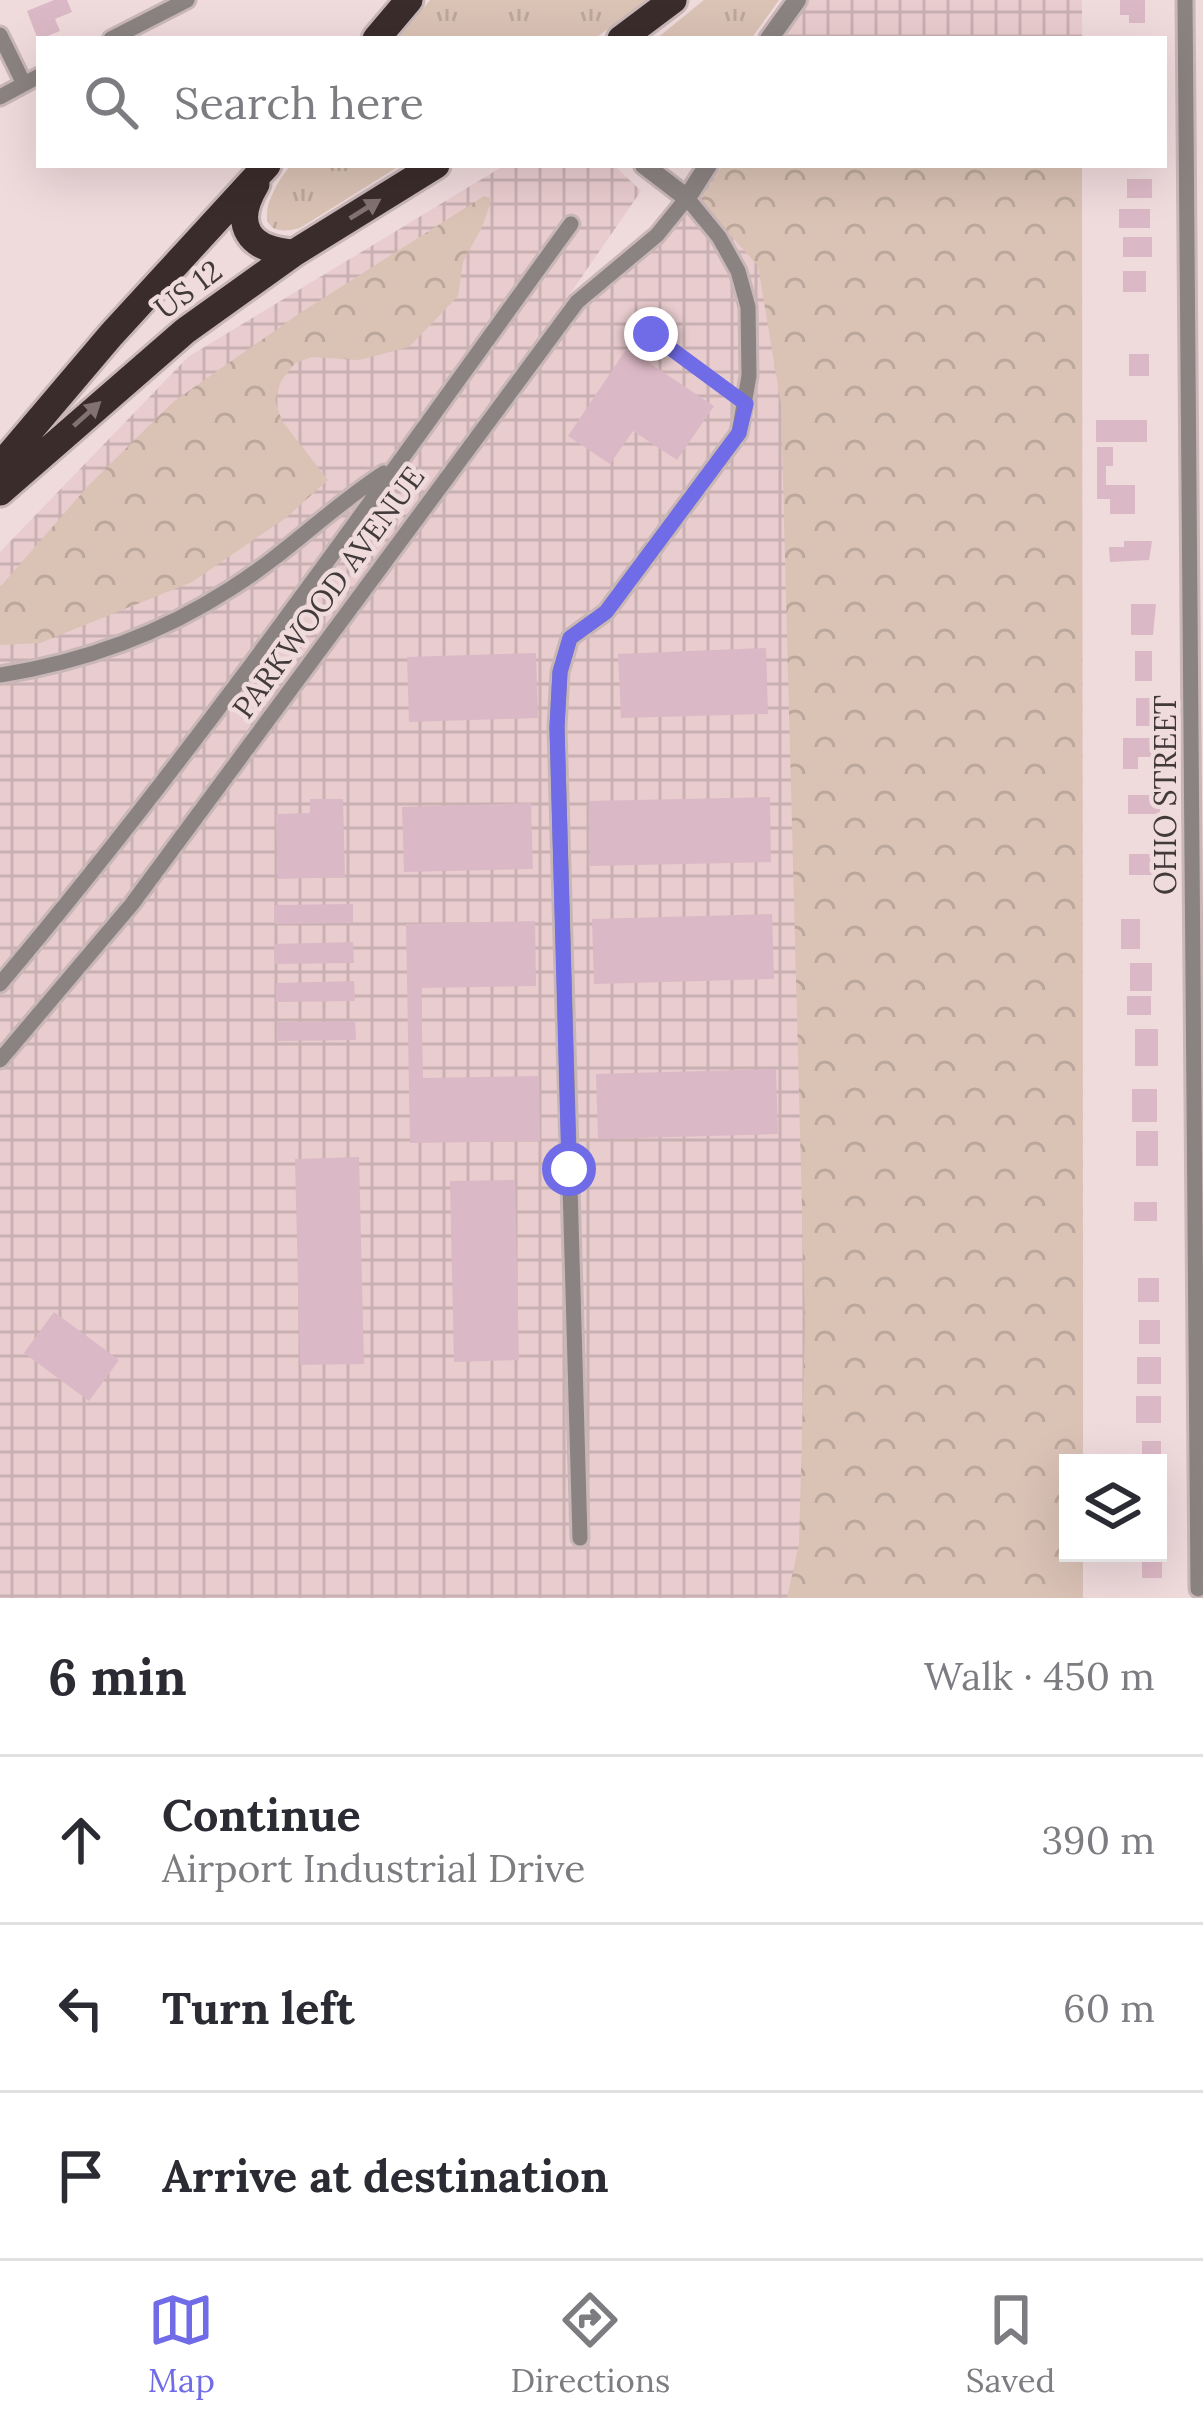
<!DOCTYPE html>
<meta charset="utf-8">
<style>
:root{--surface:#fff;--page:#f2f2f3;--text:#2b2b33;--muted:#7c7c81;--line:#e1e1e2;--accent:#706be6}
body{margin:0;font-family:Lora,serif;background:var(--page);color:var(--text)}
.controls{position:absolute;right:36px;bottom:36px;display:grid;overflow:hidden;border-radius:0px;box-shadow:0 12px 48px #0002}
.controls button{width:108px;height:108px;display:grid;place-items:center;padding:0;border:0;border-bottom:3px solid var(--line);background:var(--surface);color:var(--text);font:60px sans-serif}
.stop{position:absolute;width:36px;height:36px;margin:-27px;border:9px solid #706be6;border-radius:50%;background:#fff}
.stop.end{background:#706be6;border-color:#fff;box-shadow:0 3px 12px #0008}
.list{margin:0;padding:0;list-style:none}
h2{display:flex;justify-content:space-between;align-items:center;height:156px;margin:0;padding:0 48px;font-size:51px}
h2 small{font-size:39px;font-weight:400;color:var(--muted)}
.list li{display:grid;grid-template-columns:78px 1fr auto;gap:36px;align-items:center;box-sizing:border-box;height:168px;padding:0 48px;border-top:3px solid var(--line)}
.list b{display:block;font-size:45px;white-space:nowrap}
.list p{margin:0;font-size:39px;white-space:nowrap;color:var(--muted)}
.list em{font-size:39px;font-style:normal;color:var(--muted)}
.icon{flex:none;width:66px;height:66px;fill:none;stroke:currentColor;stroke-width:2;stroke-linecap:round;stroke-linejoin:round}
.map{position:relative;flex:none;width:1203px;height:1598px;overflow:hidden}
.search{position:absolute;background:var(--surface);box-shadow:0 12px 48px #0002;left:36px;right:36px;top:36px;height:132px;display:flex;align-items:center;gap:30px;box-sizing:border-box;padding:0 42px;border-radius:0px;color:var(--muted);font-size:45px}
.sheet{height:660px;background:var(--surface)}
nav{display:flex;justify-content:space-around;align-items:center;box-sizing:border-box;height:168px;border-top:3px solid var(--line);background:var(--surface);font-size:33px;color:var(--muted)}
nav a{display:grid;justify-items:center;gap:6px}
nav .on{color:var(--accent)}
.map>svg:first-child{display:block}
.industrial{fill:url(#industrial-grid)}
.grass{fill:url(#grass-tufts)}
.forest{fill:url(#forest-crowns)}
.building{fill:#dbb8c5}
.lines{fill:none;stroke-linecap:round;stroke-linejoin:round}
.service-casing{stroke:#c9b7b8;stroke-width:14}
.minor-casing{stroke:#c9b7b8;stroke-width:21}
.tertiary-casing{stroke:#c9b7b8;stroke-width:24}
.trunk-casing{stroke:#c9b7b8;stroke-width:33}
.service{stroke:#8b8381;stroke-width:8}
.minor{stroke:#8b8381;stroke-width:15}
.tertiary{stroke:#8b8381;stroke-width:18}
.trunk{stroke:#3a2c2a;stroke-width:27}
.oneway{fill:#827271}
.route{stroke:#706be6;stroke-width:15}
.labels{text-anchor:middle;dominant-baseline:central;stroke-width:9;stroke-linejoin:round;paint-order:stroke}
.street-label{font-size:30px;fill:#41393a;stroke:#efdadc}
</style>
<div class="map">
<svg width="1203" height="1598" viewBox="0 0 1203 1598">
<defs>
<pattern id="industrial-grid" width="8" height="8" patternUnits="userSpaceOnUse" patternTransform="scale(3)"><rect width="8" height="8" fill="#e9ccce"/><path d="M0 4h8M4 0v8" fill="none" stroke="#c9b0b2"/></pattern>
<pattern id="grass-tufts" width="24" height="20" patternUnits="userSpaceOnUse" patternTransform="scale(3)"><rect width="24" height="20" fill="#dac2b5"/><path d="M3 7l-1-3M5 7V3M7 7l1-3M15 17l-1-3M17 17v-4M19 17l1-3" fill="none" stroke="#bca79c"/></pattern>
<pattern id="forest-crowns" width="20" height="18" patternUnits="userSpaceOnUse" patternTransform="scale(3)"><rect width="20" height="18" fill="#dac2b5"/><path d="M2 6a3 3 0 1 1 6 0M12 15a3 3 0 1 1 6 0" fill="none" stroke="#bca79c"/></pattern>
</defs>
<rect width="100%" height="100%" fill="#efdadc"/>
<path class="industrial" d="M806,0H1082V39H779Z
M505,165H614L641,191L348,615L590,301L638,263L665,236L718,165H1082L1083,1463H1068V1553H1083V1598H0V552L188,357Z"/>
<path class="grass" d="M430,0H648L594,39H398Z
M704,0H779L751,39H656Z
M291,165H401L300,228C244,243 272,186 291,165Z"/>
<path class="forest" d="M723,165H1082L1083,1463H1068V1553H1083V1598H787L799,1544L805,1324L781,404L758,266L700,201Z
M484,196L492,199L482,227L463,262L458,296L409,347L359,360L312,357L295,363L281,381L275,400L282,421L328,480L287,517L192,582L40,643L0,645V587L88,486L173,402L300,313Z"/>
<path class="building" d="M54,0H67L72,12L55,19L60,31L38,40L27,11Z
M1120,0H1145V23H1129V15H1120Z
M1127,179H1152V198H1127Z
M1119,209H1150V228H1119Z
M1123,237H1152V257H1123Z
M1123,271H1146V292H1123Z
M627,348L714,406L677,460L633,431L610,464L568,436Z
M1129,354H1149V376H1129Z
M1096,420H1147V442H1096Z
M1097,447H1113V466H1106V485H1135V514H1110V499H1097Z
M1124,541H1152L1149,560L1110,562L1109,547H1124Z
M1131,604H1156L1153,635H1131Z
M766,648L768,714L621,718L618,654Z
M1135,651H1152V681H1135Z
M536,653L538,718L409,722L407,657Z
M1136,698H1153V726H1136Z
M1123,738H1156V757H1138V769H1123Z
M1128,795H1160V814H1128Z
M770,797L771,862L590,866L589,801Z
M310,799H343L345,877L278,879L276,814L310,813Z
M531,803L533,869L404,872L402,807Z
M1129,854H1156V875H1129Z
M353,904V923L275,924L274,905Z
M772,914L774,979L594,984L592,919Z
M1121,919H1140V949H1121Z
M535,921L536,986L421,988L423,1078L539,1076L540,1141L410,1143L406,924Z
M353,942L354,963L275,964L274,944Z
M1130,963H1152V991H1130Z
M354,981L355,1001L276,1002V983Z
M1127,996H1151V1015H1127Z
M355,1021L356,1040L278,1041L277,1022Z
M1135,1029H1158V1066H1135Z
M776,1069L778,1134L598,1139L596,1074Z
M1132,1089H1157V1122H1132Z
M1136,1131H1158V1166H1136Z
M359,1157L364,1364L300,1365L295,1159Z
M515,1180L519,1360L454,1362L450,1181Z
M1134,1202H1157V1221H1134Z
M1138,1278H1159V1302H1138Z
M54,1312L119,1360L89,1401L24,1353Z
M1139,1320H1160V1344H1139Z
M1137,1357H1161V1384H1137Z
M1136,1396H1161V1423H1136Z
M1142,1441H1161V1463H1142Z
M1142,1554H1162V1578H1142Z"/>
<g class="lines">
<defs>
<path id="service" d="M651,334L742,401"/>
<path id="minor" d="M1185,0L1198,1589
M0,35L24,84
M111,39L187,0
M0,97L39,76
M0,675C83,662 159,635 230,589C285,555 330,508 384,473
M0,984C204,742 385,480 571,224
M0,1060L132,904L577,302L657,235L687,198L719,237L738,271L748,307L749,376L739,433L606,612L570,638L560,672L557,727L580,1538"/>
<path id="tertiary" d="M769,39L797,0
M644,165L687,198L708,165"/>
<path id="trunk" d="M376,39L409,0
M621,39L673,0
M256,184C231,226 249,250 294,253
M0,466L111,335L267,165
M0,492L185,331L294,253L436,165"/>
</defs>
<use href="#service" class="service-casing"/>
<use href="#minor" class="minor-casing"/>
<use href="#tertiary" class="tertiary-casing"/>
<use href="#trunk" class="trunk-casing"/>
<use href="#service" class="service"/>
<use href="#minor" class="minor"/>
<use href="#tertiary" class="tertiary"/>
<use href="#trunk" class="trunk"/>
</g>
<defs><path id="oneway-solid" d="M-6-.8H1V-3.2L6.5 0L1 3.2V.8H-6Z" transform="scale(3)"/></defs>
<g class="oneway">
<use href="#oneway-solid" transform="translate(365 209) rotate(-32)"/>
<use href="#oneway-solid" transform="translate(87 414) rotate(-42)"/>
</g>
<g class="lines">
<path class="route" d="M569,1169L557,727L560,672L570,638L606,612L739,433L746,404L651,334"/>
</g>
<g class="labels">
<g class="street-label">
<text transform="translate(188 289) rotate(-37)">US 12</text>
<text transform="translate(328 592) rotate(-54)">PARKWOOD AVENUE</text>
<text transform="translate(1165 795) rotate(-90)">OHIO STREET</text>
</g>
</g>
</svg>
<div class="controls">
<button><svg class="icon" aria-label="layers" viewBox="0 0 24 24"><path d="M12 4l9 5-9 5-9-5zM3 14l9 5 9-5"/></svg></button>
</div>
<div class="stop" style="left:569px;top:1169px"></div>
<div class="stop end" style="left:651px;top:334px"></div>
<div class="search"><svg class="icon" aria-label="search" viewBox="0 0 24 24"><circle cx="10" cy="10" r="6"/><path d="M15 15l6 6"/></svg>Search here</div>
</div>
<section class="sheet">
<h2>6 min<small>Walk · 450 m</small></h2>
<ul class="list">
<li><svg class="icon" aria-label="ahead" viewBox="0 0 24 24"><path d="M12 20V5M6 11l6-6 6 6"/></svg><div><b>Continue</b><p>Airport Industrial Drive</p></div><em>390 m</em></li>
<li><svg class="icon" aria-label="left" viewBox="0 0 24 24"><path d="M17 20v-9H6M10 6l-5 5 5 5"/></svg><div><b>Turn left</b></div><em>60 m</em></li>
<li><svg class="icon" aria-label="arrive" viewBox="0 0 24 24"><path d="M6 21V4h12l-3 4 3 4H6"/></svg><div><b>Arrive at destination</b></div></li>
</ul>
</section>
<nav>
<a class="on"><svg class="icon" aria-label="map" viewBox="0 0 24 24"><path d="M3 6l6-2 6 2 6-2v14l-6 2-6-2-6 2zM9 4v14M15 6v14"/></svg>Map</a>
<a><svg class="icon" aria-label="directions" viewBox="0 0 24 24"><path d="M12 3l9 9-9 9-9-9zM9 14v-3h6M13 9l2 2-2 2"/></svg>Directions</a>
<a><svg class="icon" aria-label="saved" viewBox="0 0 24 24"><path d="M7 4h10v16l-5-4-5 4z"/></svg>Saved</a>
</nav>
